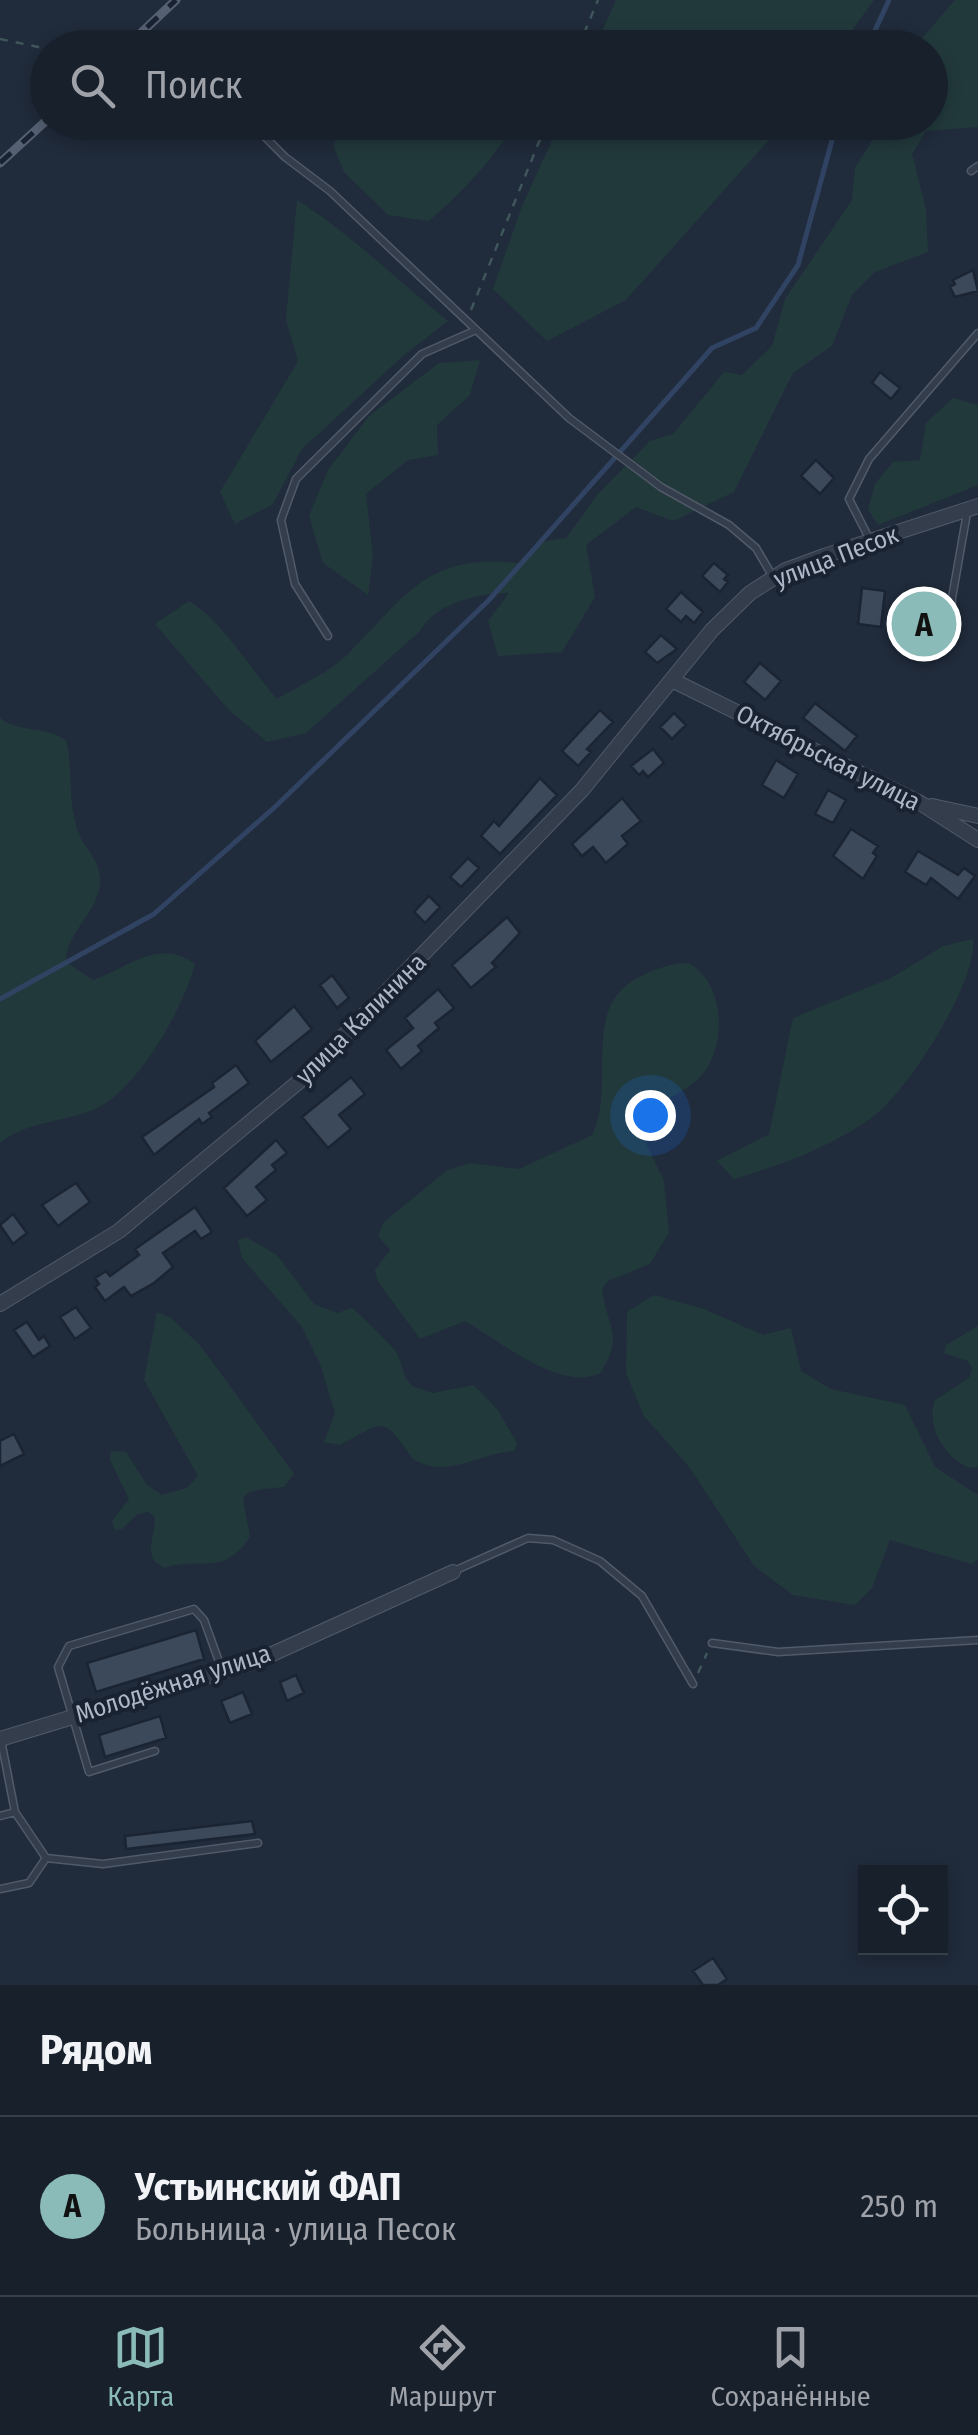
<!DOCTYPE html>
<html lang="ru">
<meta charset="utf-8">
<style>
:root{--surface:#18202c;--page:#252d38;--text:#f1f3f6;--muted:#9fa3a9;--line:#363e48;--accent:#8bbbb9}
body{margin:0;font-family:"Fira Sans Condensed",sans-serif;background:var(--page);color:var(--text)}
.controls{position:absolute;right:30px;bottom:30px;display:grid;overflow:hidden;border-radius:0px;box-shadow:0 5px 15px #0003}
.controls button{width:90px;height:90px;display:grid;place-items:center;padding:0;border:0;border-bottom:2px solid var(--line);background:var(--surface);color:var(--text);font:50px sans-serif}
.you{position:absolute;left:650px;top:1115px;width:35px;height:35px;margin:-25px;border:8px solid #fff;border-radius:50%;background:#1a73e8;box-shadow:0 0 0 15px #1a73e833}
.badge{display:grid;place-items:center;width:65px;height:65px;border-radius:50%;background:var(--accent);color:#111;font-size:32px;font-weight:700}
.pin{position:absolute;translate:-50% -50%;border:5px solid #fff;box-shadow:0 2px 10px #0006}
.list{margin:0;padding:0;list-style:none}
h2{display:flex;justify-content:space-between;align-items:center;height:130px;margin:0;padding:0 40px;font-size:42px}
h2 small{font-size:32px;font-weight:400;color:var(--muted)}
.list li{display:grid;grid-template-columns:65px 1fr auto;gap:30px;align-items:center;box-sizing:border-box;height:180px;padding:0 40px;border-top:2px solid var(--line)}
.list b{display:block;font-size:38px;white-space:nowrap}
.list p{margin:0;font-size:32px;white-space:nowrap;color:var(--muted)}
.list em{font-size:32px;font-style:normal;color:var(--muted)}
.icon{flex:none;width:55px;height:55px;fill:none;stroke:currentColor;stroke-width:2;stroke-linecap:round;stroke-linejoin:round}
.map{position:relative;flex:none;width:978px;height:1985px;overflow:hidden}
.search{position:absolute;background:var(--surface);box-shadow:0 5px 15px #0003;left:30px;right:30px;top:30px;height:110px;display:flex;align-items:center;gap:25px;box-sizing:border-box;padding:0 35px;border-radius:55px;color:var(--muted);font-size:38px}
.sheet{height:310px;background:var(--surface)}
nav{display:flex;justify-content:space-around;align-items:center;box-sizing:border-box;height:140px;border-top:2px solid var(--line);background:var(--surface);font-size:28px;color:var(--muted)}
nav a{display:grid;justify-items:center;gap:5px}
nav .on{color:var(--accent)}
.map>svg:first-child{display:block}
.green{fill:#22393c}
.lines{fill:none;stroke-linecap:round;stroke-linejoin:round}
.stream{stroke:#304362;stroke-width:5}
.building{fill:#3b495b;stroke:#1b2432;stroke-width:2.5}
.service-casing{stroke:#515a69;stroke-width:9}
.minor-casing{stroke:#515a69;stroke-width:16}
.path{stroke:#3f565a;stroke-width:2.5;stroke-dasharray:8 8;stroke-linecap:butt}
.service{stroke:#343d4c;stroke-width:6}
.minor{stroke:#343d4c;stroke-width:14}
.rail-casing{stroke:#556173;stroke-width:9}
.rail{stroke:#192230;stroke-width:5;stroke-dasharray:15;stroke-linecap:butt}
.labels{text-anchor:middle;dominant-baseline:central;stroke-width:8;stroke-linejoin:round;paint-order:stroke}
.street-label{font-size:25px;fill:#aeb7c8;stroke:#192230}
</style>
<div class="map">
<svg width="978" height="1985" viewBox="0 0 978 1985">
<rect width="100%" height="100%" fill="#202b3b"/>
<path class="green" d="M616,0H874L840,47H595Z
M955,0H978V127L926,131L912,154L926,210L928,252L875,272L852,295L832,346L793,373L734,492L673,521L636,507L586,545L595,597L562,652L498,656L488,621L509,593C478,593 436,603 420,631L306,733L267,742L228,709L155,624L189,601C222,621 249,667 277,699C300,685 331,672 349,653C406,595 428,553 518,563L539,542L566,538L598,494L650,441L673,434L724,372L742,375L772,346L785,299L852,200L855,168L878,131L888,123L930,122V48L918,47V43Z
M344,123V122L513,123C503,150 452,203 428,221L388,215L344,172L333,145Z
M560,123V122L784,123L626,300L547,341L493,289L522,206Z
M297,200C353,235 397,281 448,321L403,356L302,449L273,504L235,524L220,492L298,361L286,320Z
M480,360L470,395L437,425L438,455L408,460L366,494L373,555L368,595L323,563L309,516L328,470L369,416L439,363Z
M953,398L978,405V485L878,525L868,510L875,484L893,462L920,460L926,423Z
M0,718C22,734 43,725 66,740C73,767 68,797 76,826C82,847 103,862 100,884C97,914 66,932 66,962L93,980C129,968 158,937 195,964C184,1007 137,1091 95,1109C63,1123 29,1120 0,1143Z
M973,939C978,982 908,1090 874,1116C834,1146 781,1165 734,1179L717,1161L769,1134L793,1018L891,978L943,946Z
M688,963C727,983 728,1052 697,1080C677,1099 650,1100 639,1129L664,1181L669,1232L650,1264L608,1281L602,1289C607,1328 625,1335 600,1373C562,1393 498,1340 465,1321L420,1339L377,1280L375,1270L390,1250L378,1236L384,1222L446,1171L470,1163L519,1169L592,1135C618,1082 577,1005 643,975C658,968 672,963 688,963Z
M246,1237L277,1255L314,1304L337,1313L352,1308C356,1310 390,1345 394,1349C403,1361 401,1375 412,1386L433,1393L474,1385L497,1409L517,1443L514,1451C480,1453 447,1480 413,1459C381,1414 386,1421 340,1445L324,1442L335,1413L320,1364L302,1327L242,1258L238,1240Z
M654,1295L704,1309L763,1335L791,1328L801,1371L831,1389L905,1405L935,1467L978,1495V1559L972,1564L890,1540L872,1588L855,1605L793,1595L754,1566L690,1468L644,1416L626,1373L627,1312Z
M157,1312L171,1318L200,1345L294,1474L284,1487C229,1492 244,1493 250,1537C223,1578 199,1556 164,1568L154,1561C146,1545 157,1533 154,1516L148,1512L138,1514L122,1529L115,1530L112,1521L129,1499L110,1460L111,1451L126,1452L147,1485L162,1495L187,1488L198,1476L144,1380Z
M978,1326V1467L971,1468C946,1460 925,1426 935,1400L969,1378L972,1369L968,1361L944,1353L946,1345Z"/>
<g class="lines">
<path class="stream" d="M867,48L889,0
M0,999L154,914L276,806L489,600L712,348L756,328L798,265L837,122"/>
</g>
<path class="building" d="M973,270L978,291L955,297L950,287L955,284L953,280Z
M880,372L900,388L891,399L872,383Z
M816,460L834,478L820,494L801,476Z
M714,563L728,575L724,579L728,582L720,592L702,576Z
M862,588L885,591L881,627L858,624Z
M681,592L703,612L694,623L686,616L681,622L666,609Z
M916,601L935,603L933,634L914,633Z
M661,635L677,649L657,663L645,652Z
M760,663L781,681L765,700L744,682Z
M815,703L857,736L845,751L803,718Z
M600,710L613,722L587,749L591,752L578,766L562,751Z
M674,713L686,725L672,739L660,727Z
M653,749L664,763L648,777L643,771L639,775L631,766Z
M776,760L798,774L784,798L762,785Z
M540,778L557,795L500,854L481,836L494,821L499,826Z
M828,790L846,800L833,823L815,814Z
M622,798L641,821L622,836L628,844L606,863L593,847L582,856L572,844Z
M851,829L878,846L873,853L877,856L863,879L833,856Z
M918,851L958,875L964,868L975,876L958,899L931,878L926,885L905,872Z
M468,858L479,868L461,887L450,877Z
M429,896L440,907L425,923L414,912Z
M507,917L520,933L492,963L496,967L471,988L452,965Z
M332,975L349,998L337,1008L320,985Z
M438,989L454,1008L435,1023L439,1028L418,1046L422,1051L401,1069L386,1050L413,1028L405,1018Z
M294,1006L312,1029L271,1062L255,1041Z
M236,1065L249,1083L209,1113L212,1117L202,1124L199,1119L154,1155L142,1137L214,1087L212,1083Z
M351,1077L365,1094L339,1115L351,1129L328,1148L302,1117Z
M276,1140L287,1153L272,1165L276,1170L256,1187L267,1200L247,1216L224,1188Z
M76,1183L90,1202L58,1226L42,1205Z
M195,1207L212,1232L201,1239L195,1231L163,1253L173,1267L154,1283L131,1296L124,1287L105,1301L95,1287L99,1284L95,1278L106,1271L110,1276L139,1255L135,1249Z
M13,1214L27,1233L13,1244L0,1225Z
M76,1307L91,1328L75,1339L60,1317Z
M27,1322L39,1340L44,1336L50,1346L33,1357L14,1330Z
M14,1434L24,1454L0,1466V1441Z
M196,1630L204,1659L96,1692L87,1663Z
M296,1675L304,1693L287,1701L280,1682Z
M243,1692L252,1714L230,1723L221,1701Z
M160,1716L166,1738L105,1757L99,1735Z
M252,1821L255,1834L126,1849L125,1836Z
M713,1958L727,1979L718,1985H703L693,1971Z"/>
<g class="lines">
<defs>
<path id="service" d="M250,122L285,157L330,191L569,418L661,487L729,525L756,548L773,577
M971,171L978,166
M870,540L849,499L869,459L978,333
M951,630L952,598L967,513
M328,636L295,584L281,520L296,479L422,354L476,330
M454,1571L528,1538L553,1540L600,1561L642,1596L693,1684
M712,1643L778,1652L978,1640
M1,1740L15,1812L46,1858L103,1864L258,1843
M155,1751L89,1772L58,1667L69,1646L194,1609L204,1620L222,1670
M0,1816L15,1812
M0,1889L29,1883L46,1858"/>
<path id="minor" d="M674,681L922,804L978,840
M932,806L978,816
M0,1304L119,1231L302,1079L582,790L712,630L750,593L786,570L824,556L978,506
M0,1739L257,1661L453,1572"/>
</defs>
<use href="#service" class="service-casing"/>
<use href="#minor" class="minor-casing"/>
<path class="path" d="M0,39L48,49
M578,48L598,0
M471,310L547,122
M698,1673L707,1653"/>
<use href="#service" class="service"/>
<use href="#minor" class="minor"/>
<defs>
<path id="rail" d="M125,48L176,0
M0,163L48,119"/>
</defs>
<use href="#rail" class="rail-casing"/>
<use href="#rail" class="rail"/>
</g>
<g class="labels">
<g class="street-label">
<text transform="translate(836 557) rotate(-21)">улица Песок</text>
<text transform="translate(828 758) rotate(27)">Октябрьская улица</text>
<text transform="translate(361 1019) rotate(-45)">улица Калинина</text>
<text transform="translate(173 1684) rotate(-18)">Молодёжная улица</text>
</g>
</g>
</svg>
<div class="controls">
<button><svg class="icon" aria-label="locate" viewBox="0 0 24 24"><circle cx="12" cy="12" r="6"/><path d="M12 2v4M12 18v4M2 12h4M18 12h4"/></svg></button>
</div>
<div class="you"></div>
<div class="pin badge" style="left:924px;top:624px">A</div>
<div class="search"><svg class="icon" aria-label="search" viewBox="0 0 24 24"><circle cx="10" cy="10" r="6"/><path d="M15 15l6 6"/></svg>Поиск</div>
</div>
<section class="sheet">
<h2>Рядом<small></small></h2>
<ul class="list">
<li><span class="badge">A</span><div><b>Устьинский ФАП</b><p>Больница · улица Песок</p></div><em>250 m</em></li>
</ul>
</section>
<nav>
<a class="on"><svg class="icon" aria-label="map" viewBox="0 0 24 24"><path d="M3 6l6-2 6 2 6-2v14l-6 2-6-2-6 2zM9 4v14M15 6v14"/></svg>Карта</a>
<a><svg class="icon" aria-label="directions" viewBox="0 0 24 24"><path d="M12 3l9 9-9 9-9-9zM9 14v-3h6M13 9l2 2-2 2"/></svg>Маршрут</a>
<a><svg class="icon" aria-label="saved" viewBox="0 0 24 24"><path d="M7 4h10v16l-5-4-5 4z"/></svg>Сохранённые</a>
</nav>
